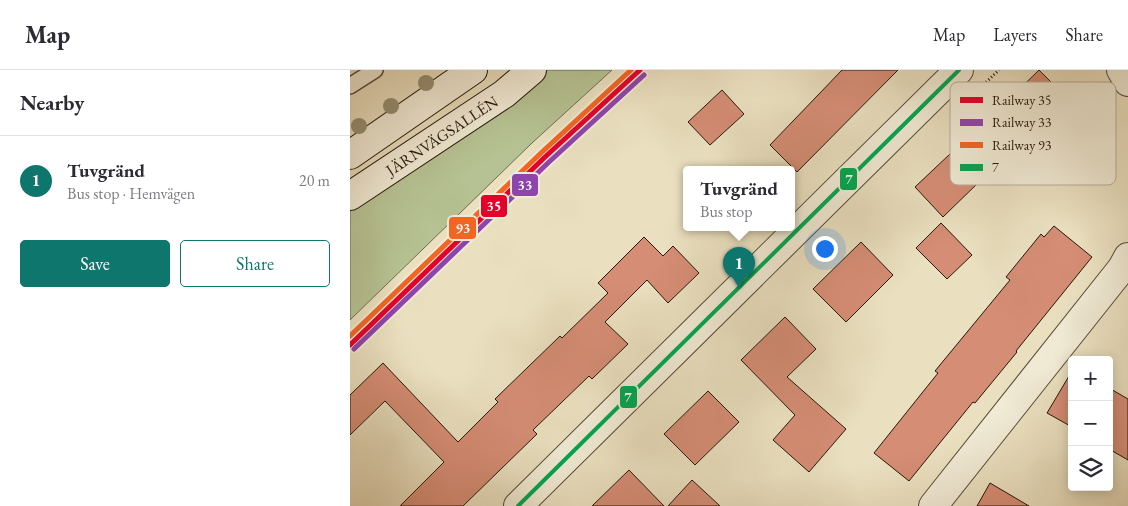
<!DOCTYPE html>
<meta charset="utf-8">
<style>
:root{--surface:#fff;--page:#f7f7f7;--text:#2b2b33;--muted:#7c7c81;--line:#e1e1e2;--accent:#0f766e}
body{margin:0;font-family:"EB Garamond",serif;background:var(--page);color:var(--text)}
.controls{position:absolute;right:15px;bottom:15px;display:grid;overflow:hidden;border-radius:5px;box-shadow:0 2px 12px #0003}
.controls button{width:45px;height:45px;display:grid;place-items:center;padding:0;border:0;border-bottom:1px solid var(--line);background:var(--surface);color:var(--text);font:25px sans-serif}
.you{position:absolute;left:474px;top:178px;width:18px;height:18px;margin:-12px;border:4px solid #fff;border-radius:50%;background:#1a73e8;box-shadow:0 0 0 8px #1a73e833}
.badge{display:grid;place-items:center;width:32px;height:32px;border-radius:50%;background:var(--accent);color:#fff;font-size:16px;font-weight:700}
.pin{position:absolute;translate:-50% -41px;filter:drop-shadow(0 1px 2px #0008)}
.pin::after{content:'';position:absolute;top:26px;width:18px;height:15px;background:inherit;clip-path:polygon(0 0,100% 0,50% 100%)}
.popup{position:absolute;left:333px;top:96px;width:112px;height:65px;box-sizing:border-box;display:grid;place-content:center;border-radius:5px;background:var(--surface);filter:drop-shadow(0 1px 4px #0005);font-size:16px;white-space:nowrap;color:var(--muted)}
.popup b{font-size:19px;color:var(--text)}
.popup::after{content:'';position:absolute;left:50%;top:100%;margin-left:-10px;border:10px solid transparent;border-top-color:var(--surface)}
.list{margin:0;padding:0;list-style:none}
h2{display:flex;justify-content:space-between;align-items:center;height:65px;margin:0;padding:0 20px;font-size:21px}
h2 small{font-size:16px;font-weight:400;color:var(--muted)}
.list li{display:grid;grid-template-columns:32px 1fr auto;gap:15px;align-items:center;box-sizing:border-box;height:90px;padding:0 20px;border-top:1px solid var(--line)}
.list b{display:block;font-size:19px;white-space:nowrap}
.list p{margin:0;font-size:16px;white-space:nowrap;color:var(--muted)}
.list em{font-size:16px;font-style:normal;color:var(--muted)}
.actions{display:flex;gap:10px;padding:15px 20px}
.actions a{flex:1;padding:11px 0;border:1px solid var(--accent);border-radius:5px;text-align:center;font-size:18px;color:var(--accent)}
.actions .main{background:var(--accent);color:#fff}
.icon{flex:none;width:28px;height:28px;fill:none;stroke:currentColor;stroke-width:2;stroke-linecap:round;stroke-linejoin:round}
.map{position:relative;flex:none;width:778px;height:436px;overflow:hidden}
header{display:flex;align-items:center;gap:30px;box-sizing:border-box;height:70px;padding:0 25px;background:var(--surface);border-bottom:1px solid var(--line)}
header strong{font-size:24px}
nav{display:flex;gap:28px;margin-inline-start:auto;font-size:18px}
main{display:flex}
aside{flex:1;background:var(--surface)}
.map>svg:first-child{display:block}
.green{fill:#b6c293;stroke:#6e6d4e}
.building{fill:#d58d75;stroke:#251808}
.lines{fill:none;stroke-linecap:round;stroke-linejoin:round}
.service-casing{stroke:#564a36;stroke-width:18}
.minor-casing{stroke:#564a36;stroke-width:30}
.secondary-casing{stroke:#251808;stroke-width:30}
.path{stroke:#251808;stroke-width:3;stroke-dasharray:1 2.5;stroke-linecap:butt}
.service{stroke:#f1ebd6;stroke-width:15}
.minor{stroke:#f1ebd6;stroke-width:28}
.secondary{stroke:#f1ebd6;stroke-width:28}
.bus-1-casing{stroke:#f1ebd6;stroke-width:8}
.bus-1{stroke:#00a651;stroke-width:4}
.rail-1-casing{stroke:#f1ebd6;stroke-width:9}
.rail-2-casing{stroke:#f1ebd6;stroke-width:9}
.rail-3-casing{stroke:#f1ebd6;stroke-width:9}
.rail-1{stroke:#e4002b;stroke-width:5}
.rail-2{stroke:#8e44ad;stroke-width:5}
.rail-3{stroke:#f26522;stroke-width:5}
.tree{fill:#958e72}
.labels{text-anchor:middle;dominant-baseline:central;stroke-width:4.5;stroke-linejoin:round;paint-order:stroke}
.street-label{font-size:16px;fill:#251808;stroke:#f1ebd6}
.key{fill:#f1ebd6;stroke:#b4ac98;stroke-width:1}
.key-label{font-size:14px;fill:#251808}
.line-badge{stroke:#f1ebd6;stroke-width:2}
.badge-label{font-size:14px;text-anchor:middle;font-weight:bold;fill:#fff}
</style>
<header>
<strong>Map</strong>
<nav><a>Map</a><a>Layers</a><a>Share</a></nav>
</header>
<main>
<aside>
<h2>Nearby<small></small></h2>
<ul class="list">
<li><span class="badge">1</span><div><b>Tuvgränd</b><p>Bus stop · Hemvägen</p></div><em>20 m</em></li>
</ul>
<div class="actions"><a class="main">Save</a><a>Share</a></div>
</aside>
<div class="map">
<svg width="778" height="436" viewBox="0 0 778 436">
<rect width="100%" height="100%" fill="#eae0c0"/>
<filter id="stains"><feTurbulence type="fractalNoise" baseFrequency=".004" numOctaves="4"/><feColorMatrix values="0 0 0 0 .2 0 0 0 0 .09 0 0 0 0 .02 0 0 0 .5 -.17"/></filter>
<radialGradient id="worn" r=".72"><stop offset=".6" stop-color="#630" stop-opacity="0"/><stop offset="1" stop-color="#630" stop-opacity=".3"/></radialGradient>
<path class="green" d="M182,0H262L182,73L0,250V126Z"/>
<path class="building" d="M492,0H548L447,102L420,75Z
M689,0L736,47L739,43L764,69L724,110L651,37Z
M372,20L394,44L360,75L338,52Z
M601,83L629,112L593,147L565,117Z
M591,153L622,185L597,209L566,178Z
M704,156L742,187L666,281L667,282L625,333L623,332L559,411L524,383L588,303L585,301L660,210L656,207L691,164L694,167Z
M294,167L313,186L323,176L349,203L318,233L297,210L255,252L278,274L242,309L239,306L183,360L187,364L113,436H50L94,392L35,331L0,365V325L33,293L108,372L148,332L145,329L210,266L212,268L258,223L248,213Z
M511,172L543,205L496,252L463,219Z
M435,247L466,279L437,307L496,359L459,402L423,370L445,345L391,290Z
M722,301V357L697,343Z
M759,318L778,329V390L759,379Z
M358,321L389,352L345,395L314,364Z
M279,400L314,436H242Z
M342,410L370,436H318Z
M640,413L679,436H627Z"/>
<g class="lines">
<defs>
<path id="service" d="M0,16L25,0"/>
<path id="minor" d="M771,0L778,12
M168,436L609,0
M583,436L772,198L778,187"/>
<g id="secondary">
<path d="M0,85L123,0"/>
<path id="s1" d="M0,126L154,24L182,0"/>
</g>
</defs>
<use href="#service" class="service-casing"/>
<use href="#minor" class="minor-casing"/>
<use href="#secondary" class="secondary-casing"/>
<path class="path" d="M631,17L649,0"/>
<use href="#service" class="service"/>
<use href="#minor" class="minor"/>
<use href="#secondary" class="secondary"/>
<defs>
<path id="bus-1" d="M168,436L609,0"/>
</defs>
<use href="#bus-1" class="bus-1-casing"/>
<use href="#bus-1" class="bus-1"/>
<defs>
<path id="rail-1" d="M0,275L195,87L290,0"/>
<path id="rail-2" d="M4,279L199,92L294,5"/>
<path id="rail-3" d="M0,266L191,83L281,0"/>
</defs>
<use href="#rail-1" class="rail-1-casing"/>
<use href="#rail-2" class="rail-2-casing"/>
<use href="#rail-3" class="rail-3-casing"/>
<use href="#rail-1" class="rail-1"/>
<use href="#rail-2" class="rail-2"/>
<use href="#rail-3" class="rail-3"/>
</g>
<g class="tree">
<circle cx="76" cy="13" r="8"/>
<circle cx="41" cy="36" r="8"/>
<circle cx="9" cy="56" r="8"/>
</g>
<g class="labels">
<g class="street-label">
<text stroke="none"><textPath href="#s1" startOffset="110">JÄRNVÄGSALLÉN</textPath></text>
</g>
</g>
<rect x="600" y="12" width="166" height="103" rx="8" class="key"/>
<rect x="610" y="27" width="23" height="6" fill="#e4002b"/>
<rect x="610" y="49" width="23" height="7" fill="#8e44ad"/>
<rect x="610" y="72" width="23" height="6" fill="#f26522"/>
<rect x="610" y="94" width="23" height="7" fill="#00a651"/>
<g class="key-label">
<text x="642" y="35">Railway 35</text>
<text x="642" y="57">Railway 33</text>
<text x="642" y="80">Railway 93</text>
<text x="642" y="102">7</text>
</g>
<g class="line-badge">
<rect x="489" y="97" width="19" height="24" rx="5" fill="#00a651"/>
<rect x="161" y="103" width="28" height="24" rx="5" fill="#8e44ad"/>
<rect x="130" y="124" width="28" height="24" rx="5" fill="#e4002b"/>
<rect x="98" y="146" width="29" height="24" rx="5" fill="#f26522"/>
<rect x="269" y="315" width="19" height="24" rx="5" fill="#00a651"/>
</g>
<g class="badge-label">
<text x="499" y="114">7</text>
<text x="175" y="120">33</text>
<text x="144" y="141">35</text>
<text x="113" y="163">93</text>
<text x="278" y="332">7</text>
</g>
<rect width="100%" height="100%" filter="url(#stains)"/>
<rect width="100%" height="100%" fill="url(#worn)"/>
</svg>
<div class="controls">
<button>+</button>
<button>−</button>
<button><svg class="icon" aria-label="layers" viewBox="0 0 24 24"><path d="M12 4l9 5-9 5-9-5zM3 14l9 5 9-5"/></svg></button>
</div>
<div class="you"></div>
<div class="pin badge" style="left:389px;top:218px">1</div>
<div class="popup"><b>Tuvgränd</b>Bus stop</div>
</div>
</main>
